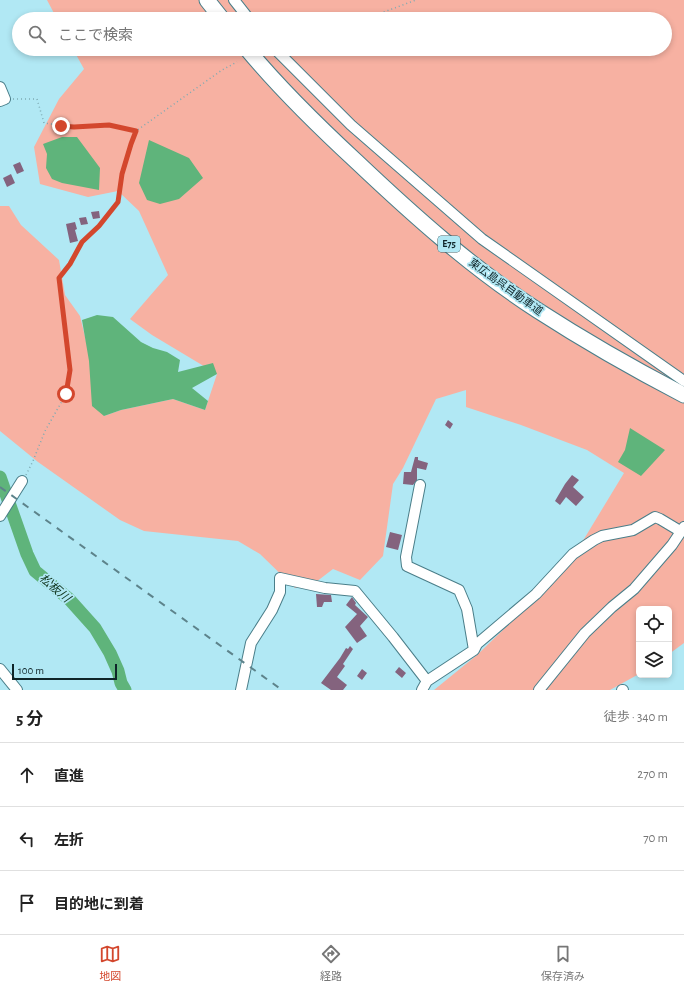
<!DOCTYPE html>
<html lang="ja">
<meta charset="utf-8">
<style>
:root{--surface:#fff;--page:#f2f2f2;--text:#222;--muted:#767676;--line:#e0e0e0;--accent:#d3472d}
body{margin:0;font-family:"Alegreya Sans","Noto Sans JP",sans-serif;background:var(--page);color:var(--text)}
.controls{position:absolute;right:12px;bottom:12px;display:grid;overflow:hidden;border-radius:6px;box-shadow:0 2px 6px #0003}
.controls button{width:36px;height:36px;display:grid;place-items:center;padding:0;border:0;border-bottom:1px solid var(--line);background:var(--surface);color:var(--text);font:20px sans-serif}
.scale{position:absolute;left:12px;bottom:10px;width:105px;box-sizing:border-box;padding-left:4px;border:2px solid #0f2529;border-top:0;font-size:11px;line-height:14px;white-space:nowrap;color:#0f2529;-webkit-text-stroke:3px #b1e8f4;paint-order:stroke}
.stop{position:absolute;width:12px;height:12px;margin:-9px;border:3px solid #d3472d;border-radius:50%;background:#fff}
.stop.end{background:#d3472d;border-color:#fff;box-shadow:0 1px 4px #0008}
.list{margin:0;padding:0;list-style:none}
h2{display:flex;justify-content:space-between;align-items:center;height:52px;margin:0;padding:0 16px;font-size:17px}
h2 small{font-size:13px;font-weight:400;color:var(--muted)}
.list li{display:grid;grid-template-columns:26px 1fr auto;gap:12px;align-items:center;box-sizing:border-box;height:64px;padding:0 16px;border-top:1px solid var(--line)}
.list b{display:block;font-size:15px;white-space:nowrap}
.list em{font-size:13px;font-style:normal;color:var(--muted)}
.icon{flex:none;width:22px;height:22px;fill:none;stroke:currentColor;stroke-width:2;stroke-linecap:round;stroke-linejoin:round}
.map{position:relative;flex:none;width:684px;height:690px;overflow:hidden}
.search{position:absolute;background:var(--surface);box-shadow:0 2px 6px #0003;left:12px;right:12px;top:12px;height:44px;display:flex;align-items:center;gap:10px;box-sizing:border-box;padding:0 14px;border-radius:22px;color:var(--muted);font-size:15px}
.sheet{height:244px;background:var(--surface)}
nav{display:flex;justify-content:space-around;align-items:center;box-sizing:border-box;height:56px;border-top:1px solid var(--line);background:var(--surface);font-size:11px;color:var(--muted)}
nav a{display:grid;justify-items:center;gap:2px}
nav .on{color:var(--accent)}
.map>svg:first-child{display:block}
.green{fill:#f7b1a2}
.water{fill:#5fb47b}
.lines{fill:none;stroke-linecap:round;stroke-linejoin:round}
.river{stroke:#5fb47b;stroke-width:13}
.building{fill:#84637e}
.minor-casing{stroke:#4a7e89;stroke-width:12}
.highway-casing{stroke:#4a7e89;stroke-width:17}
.path{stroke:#7daab3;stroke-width:1.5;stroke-dasharray:1 3;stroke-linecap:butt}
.minor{stroke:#fff;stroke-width:10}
.highway{stroke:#fff;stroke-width:15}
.rail{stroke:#5d838b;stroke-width:2;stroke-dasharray:7 7;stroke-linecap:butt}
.route{stroke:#d3472d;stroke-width:5}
.labels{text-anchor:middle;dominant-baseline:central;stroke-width:3.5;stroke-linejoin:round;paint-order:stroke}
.shield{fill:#b1e8f4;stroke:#406066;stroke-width:1}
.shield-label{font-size:10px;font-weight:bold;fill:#0f2529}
.street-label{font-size:11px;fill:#0f2529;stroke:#b1e8f4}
.water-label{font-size:12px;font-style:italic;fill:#10351d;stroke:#b1e8f4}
</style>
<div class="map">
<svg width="684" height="690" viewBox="0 0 684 690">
<rect width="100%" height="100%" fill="#b1e8f4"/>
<path class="green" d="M47,0H684V643L669,654V609H639V674L610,690H434L477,655L533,601L584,539L624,473L587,450L521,425L466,407V390L436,399L403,468L393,484L383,556L360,580L333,569L316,582L295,588L260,554L238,541L144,531L120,520L38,462L0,431V206H9L21,225L59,260L65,295L80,316L104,416L121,410L173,399L205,410L217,374L152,335L130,319L168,275L139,211L118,191L88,197L40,184L34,147L59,99L84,69L73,49H665V19H57Z"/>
<path class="water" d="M62,137H77L100,168L99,190L62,183L52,179L46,168L47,154L43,144Z
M149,140L189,158L203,178L179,199L160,204L147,200L139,183Z
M97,315L113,317L141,342L153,348L167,352L180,360L178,372L213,363L217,374L192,388L208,401L205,410L173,399L121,410L104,416L92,406L89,361L82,320Z
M630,428L665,450L641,476L618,462L625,450Z"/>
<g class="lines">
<path class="river" d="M0,477L27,554L35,571L69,599L95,628L110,653L118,671L121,683L125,690"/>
</g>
<path class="building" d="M20,162L24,171L17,174L13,165Z
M11,174L15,183L7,187L3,178Z
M99,211L100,218L93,219L91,212Z
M86,217L88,224L81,225L79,218Z
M75,222L77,229L75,230L78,241L70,243L66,224Z
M448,420L453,424L450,429L445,425Z
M415,457H418V460L428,463L426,470L417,468V480L413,485L403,484L404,472H411Z
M572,475L579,480L573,487L584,497L576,506L566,497L560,505L555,501L565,484Z
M390,532L402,535L398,550L386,547Z
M316,594L331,595L332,602H324L322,607H317Z
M352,597L356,603L355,605L368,617L360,626L367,636L357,643L345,627L357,614L346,605Z
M350,646L353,649L343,664L345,666L337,677L347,685L343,690H331L321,683L340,658L346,648L348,649Z
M399,667L406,673L402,678L395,672Z
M362,669L367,673L362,680L357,676Z"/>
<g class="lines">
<defs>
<path id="minor" d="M234,0L249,19
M275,49L351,125L482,239L684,381
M0,87L5,99L0,101
M420,485L406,557L407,566L459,590L467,609L474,650
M0,516L22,481
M0,669L17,690
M241,690L251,643L272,610L280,592V578L325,588L355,591L393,637L427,681
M422,690L427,681L474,650L477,644L536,594L573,554L594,540L602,536L633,530L655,517L660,519L680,531
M539,690L585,633L612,607L634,589L672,545L684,527
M622,690H623"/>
<path id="highway" d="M207,0L222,19
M247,49C281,90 318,126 357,162C413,215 472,268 537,310C585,341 634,369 684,395"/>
</defs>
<use href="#minor" class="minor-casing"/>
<use href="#highway" class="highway-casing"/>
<path class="path" d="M365,19L416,0
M13,99H37L44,123L74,127L109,125L136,131
M26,475L33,461L45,431L66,394L70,370L59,278L70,264L82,242L99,226L118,201L122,174L131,144L136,131L222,70L237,62"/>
<use href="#minor" class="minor"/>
<use href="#highway" class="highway"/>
<path class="rail" d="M0,487L282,690"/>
</g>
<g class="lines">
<path class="route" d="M61,126L74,127L109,125L136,131L131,144L122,174L118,202L99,226L82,242L70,264L59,278L70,370L66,394"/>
</g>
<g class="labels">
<rect class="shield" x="438" y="236" width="22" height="16" rx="3"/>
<g class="shield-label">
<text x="449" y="244">E75</text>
</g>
<g class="street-label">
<text transform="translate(506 287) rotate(36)">東広島呉自動車道</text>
</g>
<g class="water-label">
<text transform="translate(55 588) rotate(41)">松板川</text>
</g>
</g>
</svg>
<div class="controls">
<button><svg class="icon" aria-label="locate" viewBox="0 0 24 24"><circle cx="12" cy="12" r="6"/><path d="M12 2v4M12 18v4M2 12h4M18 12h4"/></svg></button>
<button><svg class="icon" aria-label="layers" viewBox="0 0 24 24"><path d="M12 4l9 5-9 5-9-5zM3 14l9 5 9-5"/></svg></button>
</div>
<div class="scale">100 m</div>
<div class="stop" style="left:66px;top:394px"></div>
<div class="stop end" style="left:61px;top:126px"></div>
<div class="search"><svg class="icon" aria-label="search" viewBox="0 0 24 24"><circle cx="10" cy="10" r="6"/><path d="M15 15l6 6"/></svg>ここで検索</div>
</div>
<section class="sheet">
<h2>5 分<small>徒歩 · 340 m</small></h2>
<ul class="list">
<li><svg class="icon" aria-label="ahead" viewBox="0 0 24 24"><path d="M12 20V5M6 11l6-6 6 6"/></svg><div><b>直進</b></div><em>270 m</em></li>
<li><svg class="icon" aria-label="left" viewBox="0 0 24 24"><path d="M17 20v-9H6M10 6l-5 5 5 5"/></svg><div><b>左折</b></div><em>70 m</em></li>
<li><svg class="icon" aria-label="arrive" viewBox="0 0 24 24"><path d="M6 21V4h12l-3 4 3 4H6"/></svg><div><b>目的地に到着</b></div></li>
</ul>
</section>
<nav>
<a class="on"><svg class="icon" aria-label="map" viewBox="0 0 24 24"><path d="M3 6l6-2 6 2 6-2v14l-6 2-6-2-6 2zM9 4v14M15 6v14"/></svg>地図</a>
<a><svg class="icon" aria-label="directions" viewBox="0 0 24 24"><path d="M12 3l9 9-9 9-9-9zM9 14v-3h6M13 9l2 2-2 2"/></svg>経路</a>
<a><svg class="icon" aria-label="saved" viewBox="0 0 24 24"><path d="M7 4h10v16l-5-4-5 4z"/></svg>保存済み</a>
</nav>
